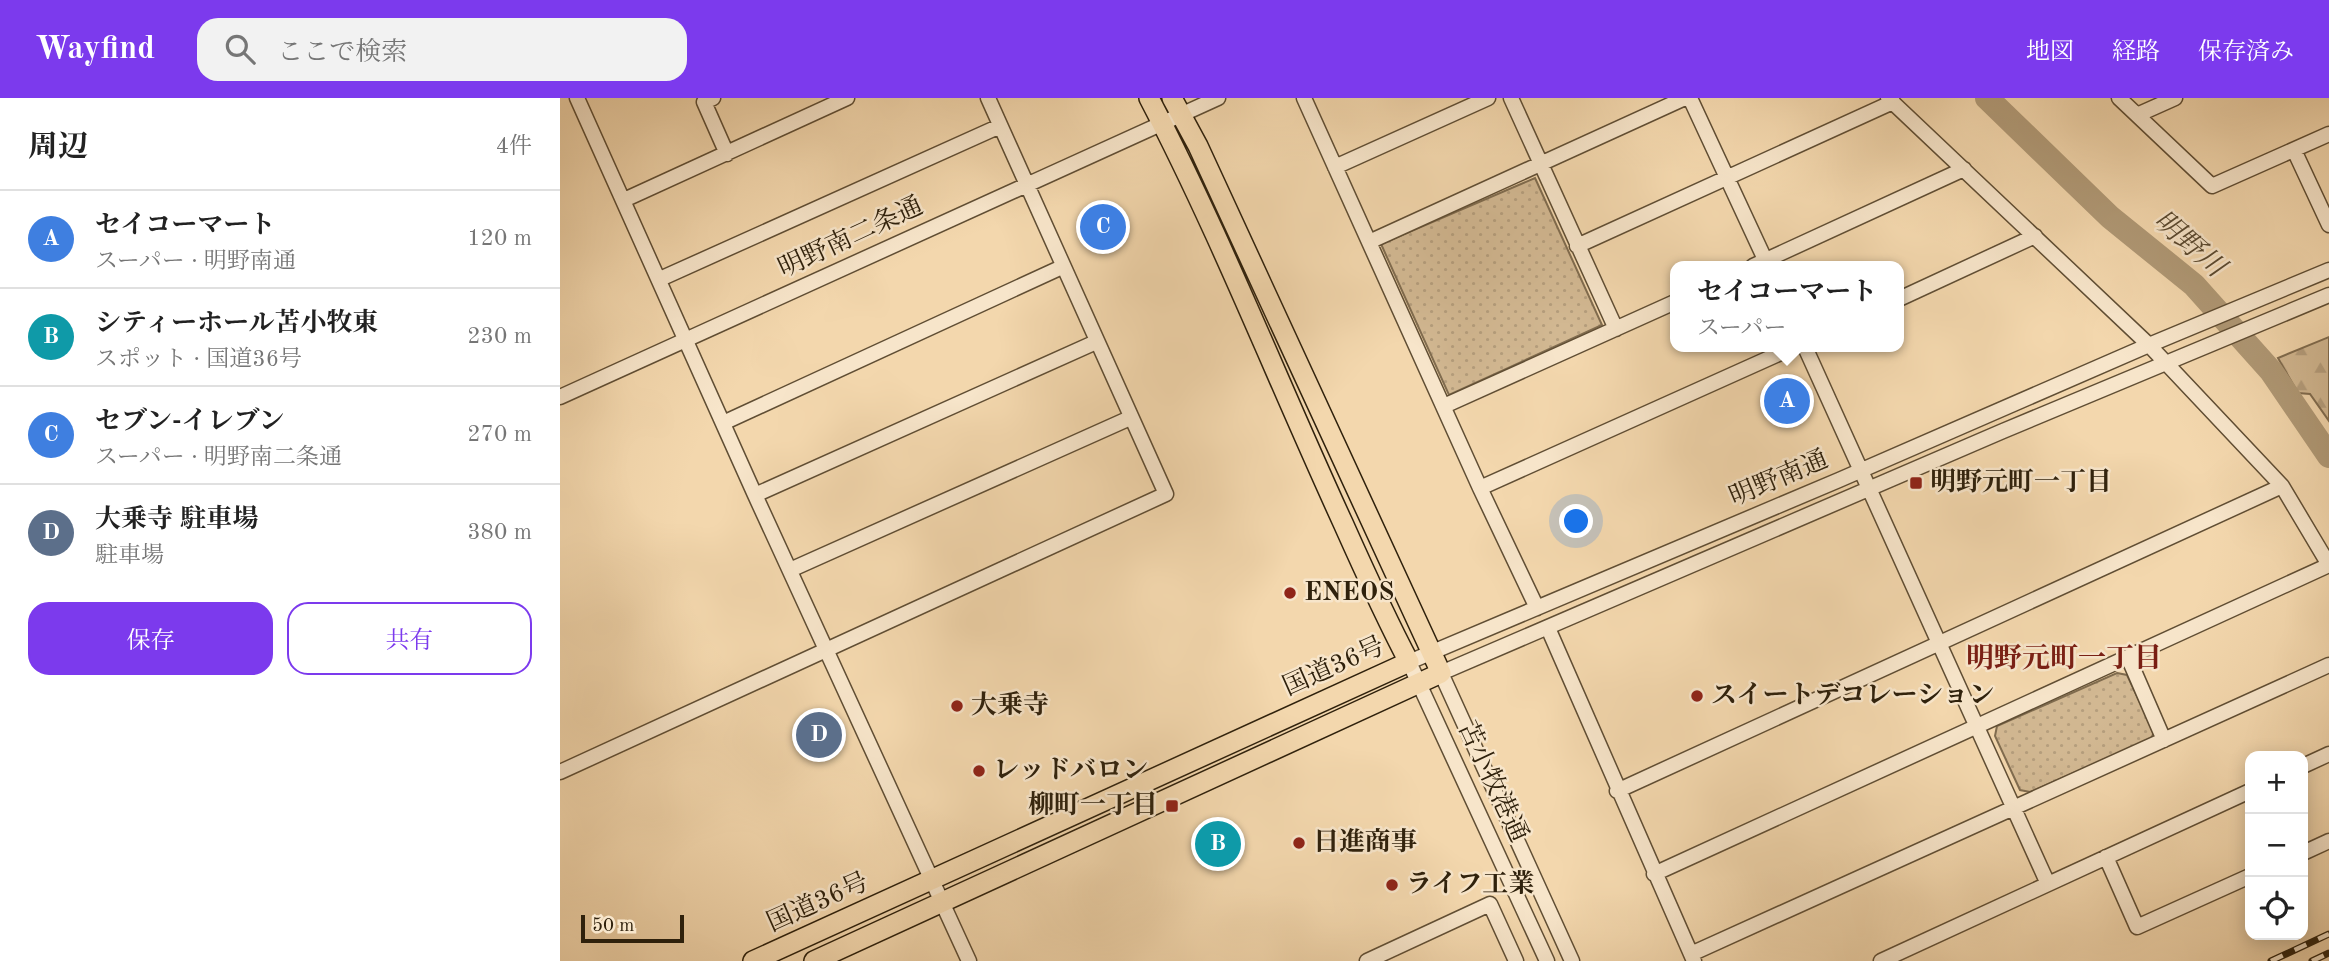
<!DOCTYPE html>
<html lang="ja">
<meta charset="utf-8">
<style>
:root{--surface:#fff;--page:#f2f2f2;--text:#222;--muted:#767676;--line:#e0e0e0;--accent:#7c3aed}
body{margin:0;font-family:"Old Standard TT","Noto Serif JP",serif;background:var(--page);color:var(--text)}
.controls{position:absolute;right:21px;bottom:21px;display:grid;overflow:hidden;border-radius:14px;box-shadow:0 4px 18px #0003}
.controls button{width:63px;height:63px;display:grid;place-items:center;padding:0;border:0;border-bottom:2px solid var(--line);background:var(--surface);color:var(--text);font:35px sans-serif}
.scale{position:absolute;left:21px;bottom:18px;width:103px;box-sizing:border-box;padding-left:7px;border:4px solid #2f210c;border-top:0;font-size:19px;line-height:24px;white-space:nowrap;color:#2f210c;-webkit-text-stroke:5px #f7e5ca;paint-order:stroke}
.you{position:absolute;left:1017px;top:424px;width:24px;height:24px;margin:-18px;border:5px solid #fff;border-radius:50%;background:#1a73e8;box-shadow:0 0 0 10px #1a73e833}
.badge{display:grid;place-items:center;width:46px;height:46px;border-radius:50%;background:var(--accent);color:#fff;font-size:23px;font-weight:700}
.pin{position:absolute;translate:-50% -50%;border:4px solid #fff;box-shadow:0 2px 7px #0006}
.popup{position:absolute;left:1110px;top:163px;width:234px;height:91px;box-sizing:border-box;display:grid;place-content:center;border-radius:14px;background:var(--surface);filter:drop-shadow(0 2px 5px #0005);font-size:23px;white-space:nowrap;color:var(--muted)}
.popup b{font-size:26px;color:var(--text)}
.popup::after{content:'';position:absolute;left:50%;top:100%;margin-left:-14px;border:14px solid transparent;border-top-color:var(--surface)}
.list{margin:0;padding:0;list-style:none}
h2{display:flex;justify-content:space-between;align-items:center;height:91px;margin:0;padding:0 28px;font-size:30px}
h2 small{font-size:23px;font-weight:400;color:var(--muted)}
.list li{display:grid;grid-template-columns:46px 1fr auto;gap:21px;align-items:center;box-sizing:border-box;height:98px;padding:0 28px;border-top:2px solid var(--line)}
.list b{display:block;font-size:26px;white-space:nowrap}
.list p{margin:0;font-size:23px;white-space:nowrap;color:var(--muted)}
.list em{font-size:23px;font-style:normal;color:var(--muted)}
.actions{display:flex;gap:14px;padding:21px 28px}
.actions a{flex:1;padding:16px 0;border:2px solid var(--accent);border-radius:21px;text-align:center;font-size:24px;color:var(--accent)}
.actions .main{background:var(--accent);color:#fff}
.icon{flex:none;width:38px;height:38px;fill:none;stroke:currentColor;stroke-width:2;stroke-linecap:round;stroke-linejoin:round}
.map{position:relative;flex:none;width:1769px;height:863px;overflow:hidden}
header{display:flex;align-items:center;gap:42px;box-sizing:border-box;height:98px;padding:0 35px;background:var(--accent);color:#fff}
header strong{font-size:33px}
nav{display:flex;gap:38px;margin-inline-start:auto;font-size:24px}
.search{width:490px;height:63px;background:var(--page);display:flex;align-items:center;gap:18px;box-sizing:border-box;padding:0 24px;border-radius:21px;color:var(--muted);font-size:26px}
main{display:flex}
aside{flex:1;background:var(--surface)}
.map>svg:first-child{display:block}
.grass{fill:url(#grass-dots);stroke:#806c4f;stroke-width:2}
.forest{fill:url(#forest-firs);stroke:#806c4f;stroke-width:2}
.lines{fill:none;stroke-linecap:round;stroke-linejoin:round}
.river{stroke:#b09976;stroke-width:24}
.minor-casing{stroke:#604e34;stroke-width:17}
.highway-casing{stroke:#2f210c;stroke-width:22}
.minor{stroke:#f7e5ca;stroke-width:14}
.highway{stroke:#f3d7ad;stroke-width:19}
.rail-casing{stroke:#2f210c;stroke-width:7}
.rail{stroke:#f7e5ca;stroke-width:4.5;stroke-dasharray:13;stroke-linecap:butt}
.poi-dot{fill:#8f2418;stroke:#f7e5ca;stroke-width:2.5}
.labels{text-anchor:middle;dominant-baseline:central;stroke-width:5;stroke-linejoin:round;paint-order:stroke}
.street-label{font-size:26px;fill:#2f210c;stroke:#f7e5ca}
.poi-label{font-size:26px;font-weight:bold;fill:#2f210c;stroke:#f7e5ca;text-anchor:start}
.water-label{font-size:28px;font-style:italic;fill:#5c4b31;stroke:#f7e5ca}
.neighbourhood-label{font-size:28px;font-weight:bold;fill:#7a1f14;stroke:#f7e5ca}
</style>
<header>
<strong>Wayfind</strong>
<div class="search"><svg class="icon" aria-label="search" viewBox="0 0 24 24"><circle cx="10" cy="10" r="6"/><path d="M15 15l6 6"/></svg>ここで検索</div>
<nav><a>地図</a><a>経路</a><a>保存済み</a></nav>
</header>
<main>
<aside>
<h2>周辺<small>4件</small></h2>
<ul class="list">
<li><span class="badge" style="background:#3f7fe0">A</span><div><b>セイコーマート</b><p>スーパー · 明野南通</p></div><em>120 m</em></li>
<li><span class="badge" style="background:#0f9aa8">B</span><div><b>シティーホール苫小牧東</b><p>スポット · 国道36号</p></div><em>230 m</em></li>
<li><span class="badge" style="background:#3f7fe0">C</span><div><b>セブン-イレブン</b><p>スーパー · 明野南二条通</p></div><em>270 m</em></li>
<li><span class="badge" style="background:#5c6f8a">D</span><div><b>大乗寺 駐車場</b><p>駐車場</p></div><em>380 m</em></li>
</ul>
<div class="actions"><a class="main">保存</a><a>共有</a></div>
</aside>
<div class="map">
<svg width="1769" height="863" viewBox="0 0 1769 863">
<defs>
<pattern id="grass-dots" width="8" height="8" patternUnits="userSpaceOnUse" patternTransform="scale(1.75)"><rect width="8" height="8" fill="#d2b892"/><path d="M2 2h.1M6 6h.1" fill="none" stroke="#b59e7d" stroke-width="1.8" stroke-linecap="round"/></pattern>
<pattern id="forest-firs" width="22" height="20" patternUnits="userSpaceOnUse" patternTransform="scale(1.75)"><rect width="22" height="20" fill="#d2b892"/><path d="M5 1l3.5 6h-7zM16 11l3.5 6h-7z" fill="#b59e7d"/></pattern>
</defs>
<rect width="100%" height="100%" fill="#f3d7ad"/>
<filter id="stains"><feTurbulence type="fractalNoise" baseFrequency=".00286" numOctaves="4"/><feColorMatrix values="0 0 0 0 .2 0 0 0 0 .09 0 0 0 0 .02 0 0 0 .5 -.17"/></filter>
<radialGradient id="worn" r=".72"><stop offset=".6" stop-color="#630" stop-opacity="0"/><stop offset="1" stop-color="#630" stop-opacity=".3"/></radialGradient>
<path class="grass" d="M975,80L1042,227L889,297L821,146Z
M1557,575L1567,577L1594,634L1591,641L1470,694L1460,692L1435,638L1437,628Z"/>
<path class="forest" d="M1769,239V323L1750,296L1738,295L1718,260Z"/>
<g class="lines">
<path class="river" d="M1427,0L1550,119L1634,187L1711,273L1769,358"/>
<defs>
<path id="minor" d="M17,0L195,397L409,863
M153,0L144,4L167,56
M744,0L920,390L977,510
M951,0L1056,231
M1130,0L1208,168
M1328,0L1589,247L1722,388L1769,467
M1559,0L1652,88L1769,36
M1577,17L1615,0
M1734,52L1769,127
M775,69L928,0
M64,102L287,0
M809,144L1125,0
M1017,148L1333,4
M1193,168L1404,71
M100,181L440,28
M1339,201L1475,138
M1245,249L1488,786
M0,299L658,0
M884,308L1115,204
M163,325L502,169
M920,390L1234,249
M195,397L536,244
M230,472L570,320
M988,530L1134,863
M1568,559L1604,642
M1743,668L1769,656
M0,674L606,396L428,0
M1057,693L1722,388
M1743,755L1769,743
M1546,759L1577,829L1690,778
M1094,776L1769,467
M1131,856L1769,567
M807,863L930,806L956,863
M987,863L849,564L1279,382L1589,247L1769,172
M1012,863L881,575L1443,333L1769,197
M1321,863L1690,693"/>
<path id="highway" d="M193,863L849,564C825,519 804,472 783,425C718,284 661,138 589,0
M254,863L881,575L638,48L612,0"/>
</defs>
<use href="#minor" class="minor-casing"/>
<use href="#highway" class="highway-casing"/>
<use href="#minor" class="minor"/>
<use href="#highway" class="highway"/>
<defs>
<path id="rail" d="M1711,863L1769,836
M1752,863L1769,855"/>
</defs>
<use href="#rail" class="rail-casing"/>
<use href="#rail" class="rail"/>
</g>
<g class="poi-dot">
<rect x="1349" y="378" width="14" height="14" rx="3.5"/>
<circle cx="730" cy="495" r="7"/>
<circle cx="1137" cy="598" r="7"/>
<circle cx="397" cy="608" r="7"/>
<circle cx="419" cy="673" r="7"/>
<rect x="605" y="701" width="14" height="14" rx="3.5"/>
<circle cx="739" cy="745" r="7"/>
<circle cx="832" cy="787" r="7"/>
</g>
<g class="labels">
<g class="street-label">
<text transform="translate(291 140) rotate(-25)">明野南二条通</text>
<text transform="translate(1219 381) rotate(-23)">明野南通</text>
<text transform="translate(774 569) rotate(-24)">国道36号</text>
<text transform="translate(932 684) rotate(65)">苫小牧港通</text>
<text transform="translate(258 805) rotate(-24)">国道36号</text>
</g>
<g class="poi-label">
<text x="1370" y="385">明野元町一丁目</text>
<text x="744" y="495">ENEOS</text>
<text x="1151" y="598">スイートデコレーション</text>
<text x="411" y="608">大乗寺</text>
<text x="433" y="673">レッドバロン</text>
<text x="598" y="708" text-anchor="end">柳町一丁目</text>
<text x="753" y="745">日進商事</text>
<text x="846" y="787">ライフ工業</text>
</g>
<g class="water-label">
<text transform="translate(1628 147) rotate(41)">明野川</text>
</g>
<g class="neighbourhood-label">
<text x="1504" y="562">明野元町一丁目</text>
</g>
</g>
<rect width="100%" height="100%" filter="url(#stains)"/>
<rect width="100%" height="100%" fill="url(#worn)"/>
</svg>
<div class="controls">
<button>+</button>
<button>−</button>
<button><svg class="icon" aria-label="locate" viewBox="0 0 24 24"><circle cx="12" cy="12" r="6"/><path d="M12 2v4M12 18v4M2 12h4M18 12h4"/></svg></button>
</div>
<div class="scale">50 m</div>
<div class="you"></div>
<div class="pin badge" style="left:1227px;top:303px;background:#3f7fe0">A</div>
<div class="popup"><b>セイコーマート</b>スーパー</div>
<div class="pin badge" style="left:658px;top:746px;background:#0f9aa8">B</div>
<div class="pin badge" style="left:543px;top:129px;background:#3f7fe0">C</div>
<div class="pin badge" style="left:259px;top:637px;background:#5c6f8a">D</div>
</div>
</main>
